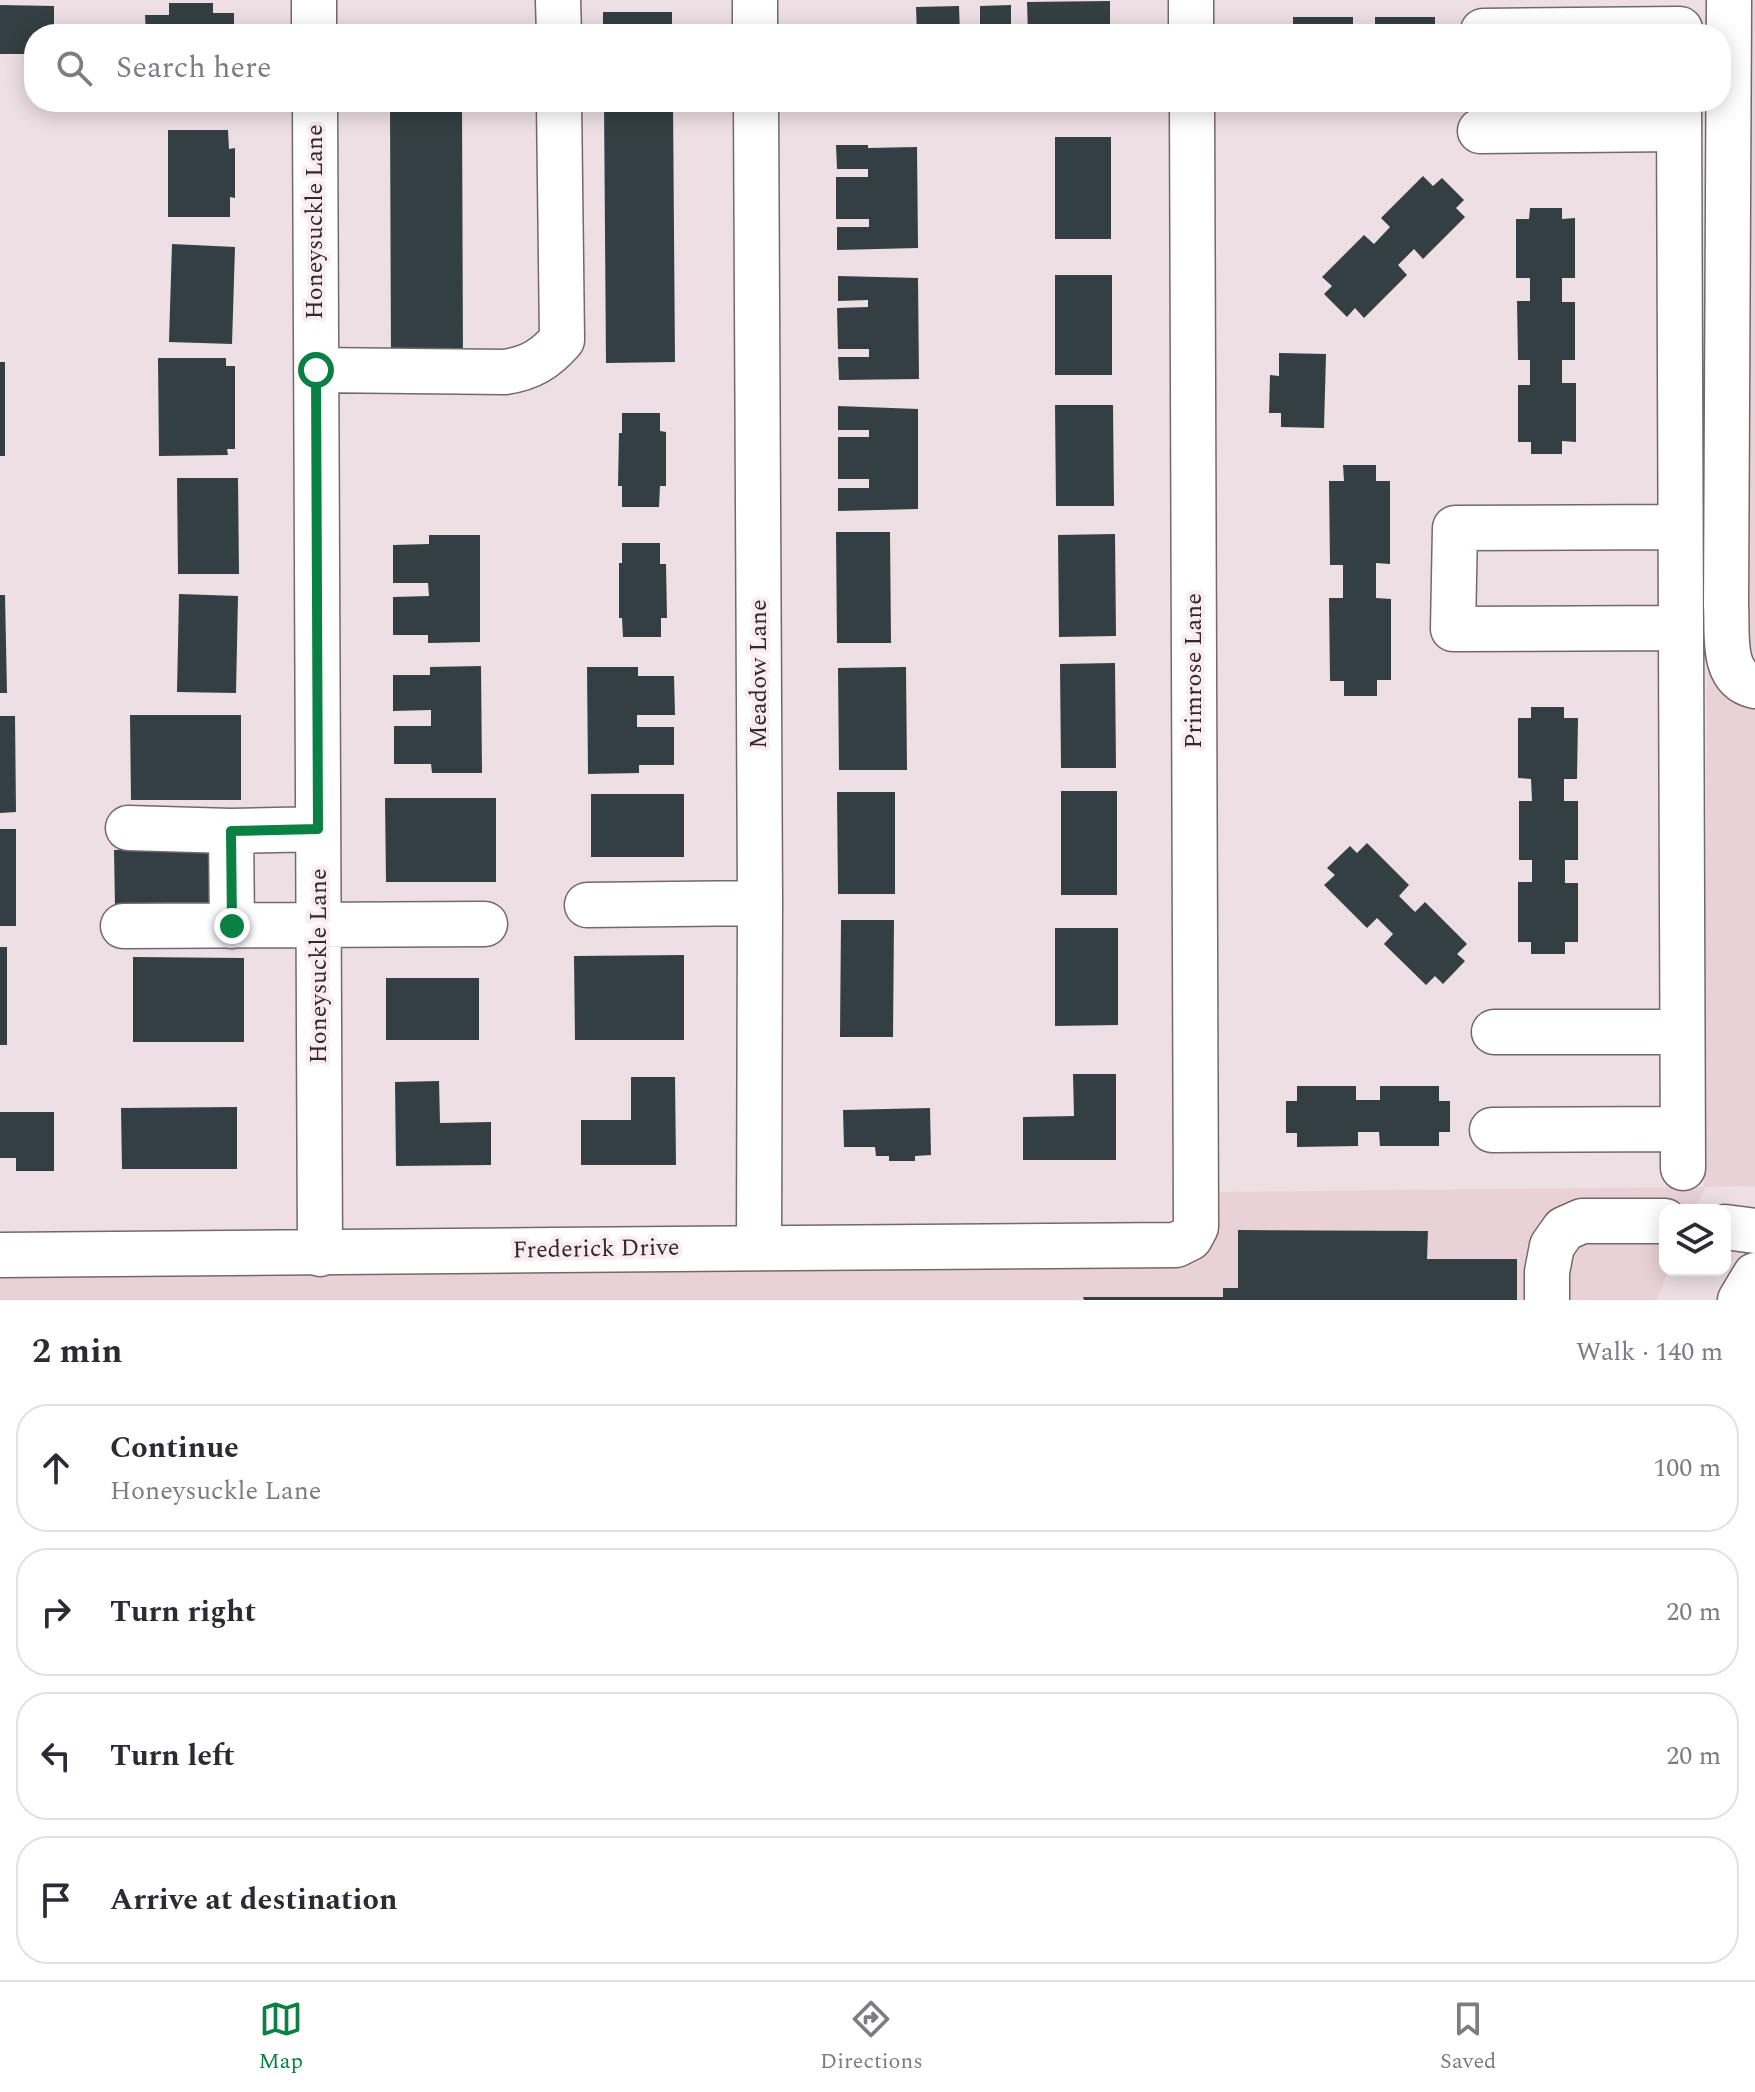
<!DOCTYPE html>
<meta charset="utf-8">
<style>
:root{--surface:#fff;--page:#f7f7f7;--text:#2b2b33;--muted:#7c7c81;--line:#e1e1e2;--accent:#0b8043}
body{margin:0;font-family:Spectral,serif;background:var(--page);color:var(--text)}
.controls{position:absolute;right:24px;bottom:24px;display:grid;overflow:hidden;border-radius:16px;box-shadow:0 4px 20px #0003}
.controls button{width:72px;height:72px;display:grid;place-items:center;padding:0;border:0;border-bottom:2px solid var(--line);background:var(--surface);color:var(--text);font:40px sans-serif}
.stop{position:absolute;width:24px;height:24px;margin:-18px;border:6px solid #0b8043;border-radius:50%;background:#fff}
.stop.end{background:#0b8043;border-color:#fff;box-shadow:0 2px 8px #0008}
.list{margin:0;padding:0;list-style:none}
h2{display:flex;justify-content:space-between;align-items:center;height:104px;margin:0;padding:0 32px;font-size:34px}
h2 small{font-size:26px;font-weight:400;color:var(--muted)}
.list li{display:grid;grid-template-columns:52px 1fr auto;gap:24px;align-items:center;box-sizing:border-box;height:128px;margin:0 16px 16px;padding:0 16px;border:2px solid var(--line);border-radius:32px}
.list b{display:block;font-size:30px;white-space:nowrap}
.list p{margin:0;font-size:26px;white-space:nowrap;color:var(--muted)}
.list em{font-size:26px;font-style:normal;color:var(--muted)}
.icon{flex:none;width:44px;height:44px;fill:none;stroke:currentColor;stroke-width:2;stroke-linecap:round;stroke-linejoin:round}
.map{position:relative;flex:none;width:1755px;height:1300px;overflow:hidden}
.search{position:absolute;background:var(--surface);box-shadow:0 4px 20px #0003;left:24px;right:24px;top:24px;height:88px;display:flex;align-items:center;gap:20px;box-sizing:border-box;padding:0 28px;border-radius:32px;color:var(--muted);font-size:30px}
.sheet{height:680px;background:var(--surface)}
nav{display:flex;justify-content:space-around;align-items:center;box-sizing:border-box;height:112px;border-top:2px solid var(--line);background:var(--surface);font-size:22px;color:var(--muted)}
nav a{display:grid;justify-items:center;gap:4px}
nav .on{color:var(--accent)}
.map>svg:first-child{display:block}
.built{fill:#e8d2d8}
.building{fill:#343f43}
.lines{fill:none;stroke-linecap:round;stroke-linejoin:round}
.minor-casing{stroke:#74686c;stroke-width:47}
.minor{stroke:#fff;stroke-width:44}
.route{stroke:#0b8043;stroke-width:10}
.labels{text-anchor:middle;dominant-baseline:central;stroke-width:8;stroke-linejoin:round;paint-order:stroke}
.street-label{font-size:24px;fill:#2f2a2b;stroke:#faecf0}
</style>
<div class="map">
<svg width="1755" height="1300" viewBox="0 0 1755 1300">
<rect width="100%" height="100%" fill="#eddfe3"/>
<path class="built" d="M1711,0H1755V1186L1705,1187L1695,1210H1665V1270H1669L1657,1300H0V1277L1164,1268L1187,1263L1217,1225L1219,1192L1704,1187Z"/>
<path class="building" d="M1110,1V34H1028L1027,2Z
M169,3H213V13H234V34H146L145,15H169Z
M0,5L54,6V34H34V45H28V54H0Z
M1011,5V34H980V6Z
M959,6L960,34H917L916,7Z
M603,12H672V34H603Z
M1293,17H1353V30H1375V17H1435V31H1446V34H1282V29H1293Z
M390,102H462L463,362L391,363Z
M604,102H673L675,362L606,363Z
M1077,102H1112V110H1077Z
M168,130H228L229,149L235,148V198L230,197V217H168Z
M1055,137H1111V239H1055Z
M836,145H868V148L917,147L918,248L837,250V227H869V219H836V177H868V169H837Z
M1423,176L1433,186L1442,178L1464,200L1456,208L1465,217L1423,259L1414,249L1398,265L1407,275L1364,318L1355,308L1347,317L1324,294L1332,286L1322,277L1364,235L1374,244L1390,227L1381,218Z
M1530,208H1562V219L1575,218V278H1562V302H1575V360H1562V383H1576V442L1562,441V454H1531V442H1518V385H1530V360H1518L1517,301H1530V278H1516V219H1529Z
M172,244L235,247L232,344L169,342Z
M1055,275H1112V375H1055Z
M838,276L918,278L919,379L839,380L838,357H869V349H838L837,308L868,307V300L838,301Z
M1279,353L1326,354L1324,428L1281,427V413H1269L1270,375L1279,376Z
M158,358H226V366H235V449H227L228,455L159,456Z
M0,362H5V456H0Z
M1055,405H1113L1114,506H1056Z
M838,406L918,409V509L838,511V488H869V479H838V437H869V430H838Z
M622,413H660V431L666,432V486H660L659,507H622V486H618L619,433H622Z
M1343,465H1376V481H1390V564L1376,563V598L1391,599V680H1377V696H1344V681H1330L1329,598H1343V565H1330L1329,481H1344Z
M177,478H238L239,574H178Z
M836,532H890L891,643H837Z
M1115,534L1116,636L1059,637L1058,535Z
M429,535H480V642L428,643V635H393V597L429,596L428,583H393V545L429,544Z
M622,543H660V564H666L667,618H661V637H623L622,618H619V563H622Z
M179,594L238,596L236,693L177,692Z
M0,595H5L7,693H0Z
M1115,663L1116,768H1061L1060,664Z
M481,666L482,773H432L431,764H394V726H431V710L393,711V675H430V667Z
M587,667H638V676H674L675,715H637V727H674V765H639V773L588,774Z
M906,667L907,770H839L838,668Z
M1531,707H1564V718H1578L1577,779H1564V801H1578V860H1565V883H1578V942H1565V954H1531V942H1518V882H1532V860H1519V801H1532L1531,779L1518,778V718H1531Z
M130,715H241V800H131Z
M0,716H15L16,812L0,813Z
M1061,791H1117V895H1061Z
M837,792H895V894H838Z
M591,794H684V857H591Z
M385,798H496V882H386Z
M0,829H16V926H0Z
M1367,843L1409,885L1399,896L1415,912L1425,902L1467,944L1457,954L1465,961L1443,984L1435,976L1426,985L1384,944L1393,934L1377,918L1367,928L1324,885L1335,875L1327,868L1350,846L1357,853Z
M219,848L220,904L115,906L114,850Z
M841,920H894L893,1037H840Z
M1055,928H1118V1025L1055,1026Z
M0,947H7V1045H0Z
M684,955V1040H575L574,956Z
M133,957L244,958V1042H133Z
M386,978H479V1040H386Z
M1073,1074H1116V1160H1023V1117L1074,1116Z
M631,1077H675L676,1165H581V1120H631Z
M439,1081L440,1123L491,1122V1165L396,1166L395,1082Z
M1297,1086H1356V1100H1380V1086H1439V1101H1450V1132H1439V1146H1380L1379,1132H1358V1146L1297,1147V1133H1286V1101H1297Z
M237,1107V1169H122L121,1108Z
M930,1108L931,1155L915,1156V1161H889V1156H876L875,1147H844L843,1110Z
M0,1112H54V1171H16V1158H0Z
M1238,1230L1428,1231L1427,1259H1517V1300H1084L1083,1297H1223V1288H1238Z"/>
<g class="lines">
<defs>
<path id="minor" d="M314,0V34
M558,0L559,34
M755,0V34
M1191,0V34
M1729,0L1726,606C1728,634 1720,678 1755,686
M1483,31L1680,29
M315,102L320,1254
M756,102L760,903L759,1247
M1679,102L1683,1168
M1480,131L1679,129
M316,370L505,372C531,368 545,359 562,340L559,102
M1680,527L1455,528L1453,629L1681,628
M128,828L231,831L232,926
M231,831L318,829
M587,905L760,903
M123,926L485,924
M1494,1032H1681
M1492,1130L1682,1129
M1725,1227L1755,1231
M0,1255C392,1254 784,1245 1176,1245L1190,1238L1196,1227L1192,102
M1547,1300V1272L1552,1246L1564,1229L1582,1221H1665
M1740,1300L1755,1275"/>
</defs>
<use href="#minor" class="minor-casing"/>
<use href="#minor" class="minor"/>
</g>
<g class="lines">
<path class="route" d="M232,926L231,831L318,829L316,370"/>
</g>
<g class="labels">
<g class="street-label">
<text transform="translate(315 222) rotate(-90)">Honeysuckle Lane</text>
<text transform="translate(1194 671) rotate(-90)">Primrose Lane</text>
<text transform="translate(759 674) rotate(-90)">Meadow Lane</text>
<text transform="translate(319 966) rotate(-90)">Honeysuckle Lane</text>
<text transform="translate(596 1249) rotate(-1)">Frederick Drive</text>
</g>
</g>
</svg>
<div class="controls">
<button><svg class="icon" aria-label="layers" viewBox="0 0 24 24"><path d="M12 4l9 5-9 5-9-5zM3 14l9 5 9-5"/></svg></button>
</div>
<div class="stop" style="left:316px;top:370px"></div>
<div class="stop end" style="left:232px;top:926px"></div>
<div class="search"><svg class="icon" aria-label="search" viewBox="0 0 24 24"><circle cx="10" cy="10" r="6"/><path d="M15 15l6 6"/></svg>Search here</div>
</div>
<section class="sheet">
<h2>2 min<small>Walk · 140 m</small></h2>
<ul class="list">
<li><svg class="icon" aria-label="ahead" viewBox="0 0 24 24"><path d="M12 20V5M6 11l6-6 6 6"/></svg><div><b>Continue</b><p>Honeysuckle Lane</p></div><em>100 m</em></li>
<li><svg class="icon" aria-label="right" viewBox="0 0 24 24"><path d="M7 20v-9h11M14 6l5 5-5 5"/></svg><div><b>Turn right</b></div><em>20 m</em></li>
<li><svg class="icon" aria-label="left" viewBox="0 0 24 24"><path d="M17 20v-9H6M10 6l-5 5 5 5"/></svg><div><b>Turn left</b></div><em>20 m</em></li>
<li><svg class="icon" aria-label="arrive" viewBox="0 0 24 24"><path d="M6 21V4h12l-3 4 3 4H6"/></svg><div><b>Arrive at destination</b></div></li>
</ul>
</section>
<nav>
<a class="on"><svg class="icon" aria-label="map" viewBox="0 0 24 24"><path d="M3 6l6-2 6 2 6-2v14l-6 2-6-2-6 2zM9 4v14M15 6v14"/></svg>Map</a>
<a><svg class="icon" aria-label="directions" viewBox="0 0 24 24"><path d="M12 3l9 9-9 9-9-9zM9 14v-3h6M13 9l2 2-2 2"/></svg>Directions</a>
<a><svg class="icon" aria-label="saved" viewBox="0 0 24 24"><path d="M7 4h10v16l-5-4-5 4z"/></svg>Saved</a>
</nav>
